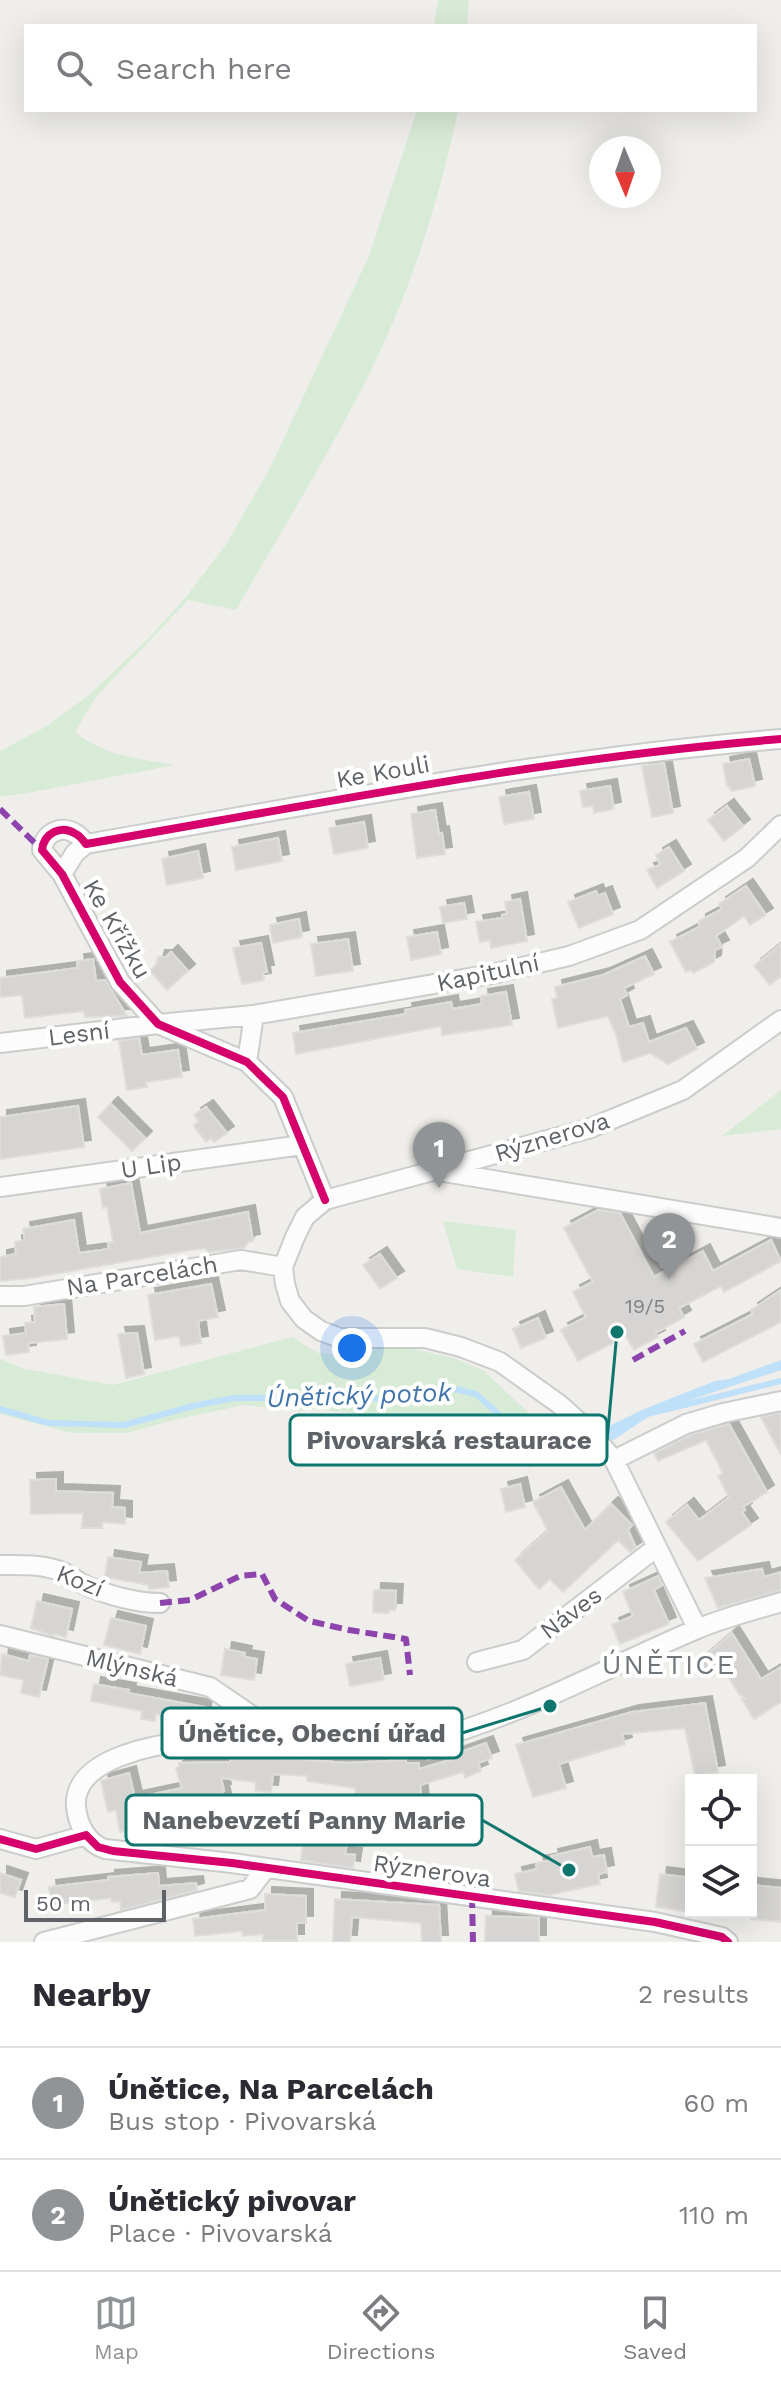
<!DOCTYPE html>
<meta charset="utf-8">
<style>
:root{--surface:#fff;--page:#f2f2f3;--text:#2b2b33;--muted:#7c7c81;--line:#e1e1e2;--accent:#919496}
body{margin:0;font-family:"Work Sans",sans-serif;background:var(--page);color:var(--text)}
.controls{position:absolute;right:24px;bottom:24px;display:grid;overflow:hidden;border-radius:0px;box-shadow:0 8px 32px #0002}
.controls button{width:72px;height:72px;display:grid;place-items:center;padding:0;border:0;border-bottom:2px solid var(--line);background:var(--surface);color:var(--text);font:40px sans-serif}
.compass{position:absolute;left:589px;top:136px;width:72px;height:72px;border-radius:50%;background:var(--surface);box-shadow:0 8px 32px #0002;rotate:178deg}
.scale{position:absolute;left:24px;bottom:20px;width:142px;box-sizing:border-box;padding-left:8px;border:4px solid #5f6368;border-top:0;font-size:22px;line-height:28px;white-space:nowrap;color:#5f6368;-webkit-text-stroke:6px #fff;paint-order:stroke}
.you{position:absolute;left:352px;top:1348px;width:28px;height:28px;margin:-20px;border:6px solid #fff;border-radius:50%;background:#1a73e8;box-shadow:0 0 0 12px #1a73e833}
.badge{display:grid;place-items:center;width:52px;height:52px;border-radius:50%;background:var(--accent);color:#fff;font-size:26px;font-weight:700}
.pin{position:absolute;translate:-50% -66px;filter:drop-shadow(0 2px 4px #0008)}
.pin::after{content:'';position:absolute;top:42px;width:28px;height:24px;background:inherit;clip-path:polygon(0 0,100% 0,50% 100%)}
.list{margin:0;padding:0;list-style:none}
h2{display:flex;justify-content:space-between;align-items:center;height:104px;margin:0;padding:0 32px;font-size:34px}
h2 small{font-size:26px;font-weight:400;color:var(--muted)}
.list li{display:grid;grid-template-columns:52px 1fr auto;gap:24px;align-items:center;box-sizing:border-box;height:112px;padding:0 32px;border-top:2px solid var(--line)}
.list b{display:block;font-size:30px;white-space:nowrap}
.list p{margin:0;font-size:26px;white-space:nowrap;color:var(--muted)}
.list em{font-size:26px;font-style:normal;color:var(--muted)}
.icon{flex:none;width:44px;height:44px;fill:none;stroke:currentColor;stroke-width:2;stroke-linecap:round;stroke-linejoin:round}
.map{position:relative;flex:none;width:781px;height:1942px;overflow:hidden}
.search{position:absolute;background:var(--surface);box-shadow:0 8px 32px #0002;left:24px;right:24px;top:24px;height:88px;display:flex;align-items:center;gap:20px;box-sizing:border-box;padding:0 28px;border-radius:0px;color:var(--muted);font-size:30px}
.sheet{height:328px;background:var(--surface)}
nav{display:flex;justify-content:space-around;align-items:center;box-sizing:border-box;height:112px;border-top:2px solid var(--line);background:var(--surface);font-size:22px;color:var(--muted)}
nav a{display:grid;justify-items:center;gap:4px}
nav .on{color:var(--accent)}
.map>svg:first-child{display:block}
.green{fill:#d8ebd6}
.water{fill:#bfe0f9}
.lines{fill:none;stroke-linecap:round;stroke-linejoin:round}
.stream{stroke:#bfe0f9;stroke-width:6}
.building{fill:#d6d5d3;stroke:#deddd9;stroke-width:2;filter:url(#shadow)}
.minor-casing{stroke:#cbcccc;stroke-width:22}
.minor{stroke:#fdfcfc;stroke-width:18}
.quiet{stroke:#8e44ad;stroke-width:6;stroke-dasharray:12 6;stroke-linecap:butt}
.cycleway-casing{stroke:#fff;stroke-width:13}
.cycleway{stroke:#d6006c;stroke-width:8}
.labels{text-anchor:middle;dominant-baseline:central;stroke-width:8;stroke-linejoin:round;paint-order:stroke}
.number-label{font-size:20px;fill:#7e8184}
.street-label{font-size:24px;fill:#5f6368;stroke:#fff}
.water-label{font-size:26px;font-style:italic;fill:#4174aa;stroke:#fff}
.quarter-label{font-size:28px;letter-spacing:2px;fill:#70757a;stroke:#fff}
.leader{fill:none;stroke:#0f766e;stroke-width:3}
.callout-dot{fill:#0f766e;stroke:#fff;stroke-width:3}
.callout{fill:#fff;stroke:#0f766e;stroke-width:3}
.callout-label{font-size:26px;text-anchor:middle;font-weight:bold;fill:#5f6368}
</style>
<div class="map">
<svg width="781" height="1942" viewBox="0 0 781 1942">
<defs>
<filter id="shadow"><feDropShadow dx="7" dy="-7" stdDeviation="0" flood-color="#0004"/></filter>
</defs>
<rect width="100%" height="100%" fill="#efeeea"/>
<path class="green" d="M438,0H469L467,26H434Z
M417,110H458C438,208 406,304 360,392C322,466 277,538 236,610L188,600L95,698L75,732C104,756 140,759 175,765L33,792L0,797V751L47,726L88,696L149,638L186,597L227,543L270,468L369,256Z
M781,1090V1129L722,1136Z
M443,1221L516,1230L513,1277L457,1269Z
M292,1337L318,1353L346,1355L397,1345L457,1359L484,1371L564,1446L530,1468L474,1425L316,1409L300,1411L244,1405L178,1419L127,1433H72L0,1414V1359L25,1369L113,1385Z"/>
<path class="water" d="M781,1360V1370L705,1395L674,1406L667,1412L648,1417L591,1455L581,1445L603,1429L644,1409L715,1381L729,1379Z"/>
<g class="lines">
<path class="stream" d="M0,1409L48,1423L124,1425L193,1406L234,1398H272L312,1402L344,1391L382,1400L455,1389L476,1394L504,1419L526,1447L572,1455L590,1445
M664,1410L781,1381"/>
</g>
<path class="building" d="M749,759L755,786L732,791L727,785L723,764Z
M664,763L673,813L652,817L642,766Z
M610,786L614,809L594,813L593,806L583,807L580,791Z
M529,792L534,819L504,824L499,797Z
M727,806L743,826L724,841L708,820Z
M435,810L439,834L442,833L445,854L417,858L411,814Z
M364,822L368,848L334,854L329,828Z
M278,838L282,861L236,870L232,847Z
M669,847L684,871L657,888L647,870L660,865L656,855Z
M198,851L203,878L167,885L162,859Z
M746,886L766,915L750,925L744,916L716,936L722,947L715,950L714,962L693,973L691,970L686,972L670,942L699,927V921L722,909L719,904Z
M596,891L598,896L605,893L613,914L579,928L568,902Z
M520,899L527,941L491,948L490,940L480,942L476,922L502,918V915L507,914L505,902Z
M464,903L467,919L443,923L440,907Z
M299,919L302,937L273,943L270,925Z
M437,932L441,954L411,960L407,937Z
M348,939L353,971L316,976L311,944Z
M261,943L267,972H263L264,980L242,984L233,948Z
M781,944V976L770,985L754,966Z
M171,952L188,971L167,990L150,971L156,965L158,957H166Z
M645,956L654,974L624,988L627,995L620,999L629,1027L643,1023L649,1042L686,1028L697,1049L668,1064L650,1053L623,1062L616,1034L608,1016L558,1028L552,999L557,998L555,987L603,975Z
M93,959L96,981L105,980L127,1016L85,1017L84,1011L25,1018L22,995L0,997V978L78,968L77,961Z
M506,992L512,1025L442,1035L441,1026L296,1054L293,1033L406,1014L405,1010L451,1002L452,1009L482,1004L481,996Z
M139,1038L142,1055L178,1050L182,1077L146,1082L147,1087L127,1090L119,1041Z
M111,1104L145,1138L132,1151L98,1117Z
M78,1106L84,1147L0,1159V1117Z
M206,1107L227,1133L214,1142L211,1138L206,1142L194,1126L199,1121L194,1115Z
M131,1183L140,1233L248,1212L253,1241L248,1242L244,1248L209,1252L205,1248L190,1250L31,1278L0,1281V1257L16,1254L15,1242L25,1240L23,1229L74,1220L79,1253L109,1249L108,1243L113,1242L107,1207L103,1208L100,1189Z
M598,1210L620,1213L654,1277L703,1251L713,1271L771,1240L781,1261L724,1292L721,1286L679,1308L684,1317L655,1333L658,1337L634,1350L626,1336L578,1361L561,1330L586,1317L573,1292L593,1282L564,1228Z
M380,1254L397,1278L380,1289L363,1265Z
M211,1284L218,1317L198,1321L201,1343L181,1346L179,1336L155,1340L148,1295Z
M781,1290V1322L703,1362L694,1344L753,1314L751,1310Z
M64,1304L67,1339L28,1343L29,1352L6,1355L3,1336L26,1333L25,1323L35,1322L34,1307Z
M538,1318L546,1338L521,1348L513,1329Z
M137,1333L144,1374L126,1378L118,1334Z
M780,1413L781,1414V1455L761,1417Z
M729,1424L767,1492L743,1507L745,1510L742,1512L751,1525L698,1561L666,1522L687,1505L699,1520L729,1497L718,1476L723,1473L706,1440L658,1461L654,1453L690,1435Z
M56,1479V1491L113,1493L112,1507L125,1508V1524L102,1522V1528H82L83,1513L31,1514L30,1480Z
M520,1484L525,1507L506,1512L501,1489Z
M561,1487L585,1530L611,1504L632,1525L628,1530L636,1548L630,1552L618,1540L563,1592L550,1579L539,1589L515,1560L548,1531L533,1502Z
M108,1557L141,1562L139,1573L167,1571L169,1587L149,1589V1585L105,1577Z
M762,1569L764,1577L781,1572V1590L718,1608L705,1578Z
M658,1576L662,1585L654,1590L669,1624L620,1644L612,1625L633,1616L623,1592Z
M374,1590L396,1591L395,1610H389V1613L373,1612Z
M37,1601L72,1609L66,1637L54,1634L53,1636L31,1628Z
M111,1618L146,1626L140,1654L104,1645Z
M732,1633L761,1679L781,1667V1702L754,1719L742,1699H746L739,1694L723,1668L712,1676L697,1663Z
M225,1649L245,1653L244,1657L257,1659L254,1680L221,1675Z
M2,1654L29,1661L30,1655L48,1659L39,1697L21,1693L24,1680L0,1675Z
M380,1658L384,1680L350,1686L346,1664Z
M94,1684L129,1690L128,1693L205,1707L202,1722L156,1714L155,1721L141,1719L142,1711L91,1701Z
M705,1703L718,1772L695,1776L685,1728L622,1734L625,1744L559,1764L566,1788L533,1797L516,1745L632,1712Z
M486,1743L492,1758L478,1763L481,1771L465,1778L463,1772L420,1785L422,1804L356,1808L355,1788L307,1781V1776L273,1774L271,1792L256,1791L255,1782L221,1778L224,1791L222,1792L230,1822L205,1829L207,1838H192L191,1834L179,1837L177,1831L139,1839L138,1830L120,1832L116,1810L108,1812L101,1781L129,1773L135,1798L182,1788L176,1768L179,1767V1763L230,1762V1754L347,1763L406,1760V1763H419V1769L457,1758L455,1754Z
M304,1835L347,1842L345,1854L355,1855L353,1868L301,1860Z
M590,1847L592,1857L604,1855L607,1872L598,1874L600,1884L549,1895L519,1891L515,1874L537,1869L536,1863L552,1860L551,1856Z
M0,1873L21,1880L15,1897L0,1893Z
M158,1873L159,1886L196,1883L197,1890L121,1910L120,1901L112,1902L111,1898L51,1905L49,1887L108,1880V1877Z
M660,1874L691,1878V1912L656,1907Z
M751,1885L781,1888V1922L751,1919Z
M265,1894L306,1896V1923H297V1941H263V1934L243,1936L242,1931L195,1936L193,1919L265,1910Z
M335,1899L439,1905L441,1942H422L421,1923L352,1917L350,1942H333Z
M486,1916L539,1918V1942H485Z"/>
<g class="lines">
<defs>
<path id="minor" d="M62,874L75,853L86,844
M0,1043L158,1024L254,1015L492,974L569,956L640,930L747,858L781,825
M247,1062L254,1015
M444,1172L781,1228
M0,1187L302,1145
M325,1200L283,1097L247,1062L158,1024L120,982L62,874L42,850C44,833 61,824 76,834C80,836 83,840 86,844C317,804 547,758 781,739
M0,1296H24L241,1260L283,1267
M614,1460L686,1424L723,1413L781,1401
M0,1565C19,1565 39,1564 57,1570C67,1572 76,1581 85,1585C107,1595 136,1603 160,1603
M697,1628L614,1460L589,1431L559,1404L500,1362L461,1347L425,1338H340L321,1331L304,1319L290,1301L285,1284L283,1267L295,1237L305,1217L325,1200L588,1129L683,1090L781,1020
M0,1635L210,1687L257,1719
M477,1662L523,1650L657,1547
M0,1839L36,1849L86,1835
M44,1942L250,1889L266,1868
M728,1942L722,1937L655,1922L232,1863L105,1849C87,1843 78,1825 76,1807C72,1757 160,1743 197,1741C215,1739 233,1742 251,1743C287,1746 324,1747 360,1748C381,1748 406,1746 426,1741C521,1716 605,1668 695,1630C722,1618 752,1611 781,1602"/>
</defs>
<use href="#minor" class="minor-casing"/>
<use href="#minor" class="minor"/>
<path class="quiet" d="M0,809L42,850
M633,1360L685,1331
M160,1603L190,1600L240,1576L262,1574L275,1599L309,1621L349,1630L406,1639L410,1675
M472,1896L473,1942"/>
<defs>
<path id="cycleway" d="M325,1200L283,1097L247,1062L158,1024L120,982L62,874L42,850C44,833 61,824 76,834C80,836 83,840 86,844C317,804 547,758 781,739
M0,1839L36,1849L86,1835L98,1847L113,1851L232,1863L655,1922L722,1937L728,1942"/>
</defs>
<use href="#cycleway" class="cycleway-casing"/>
<use href="#cycleway" class="cycleway"/>
</g>
<g class="labels">
<g class="number-label">
<text x="645" y="1306">19/5</text>
</g>
<g class="street-label">
<text transform="translate(383 772) rotate(-10)">Ke Kouli</text>
<text transform="translate(117 929) rotate(60)">Ke Křížku</text>
<text transform="translate(488 973) rotate(-12)">Kapitulní</text>
<text transform="translate(79 1034) rotate(-7)">Lesní</text>
<text transform="translate(552 1137) rotate(-17)">Rýznerova</text>
<text transform="translate(151 1166) rotate(-8)">U Lip</text>
<text transform="translate(142 1276) rotate(-9)">Na Parcelách</text>
<text transform="translate(80 1581) rotate(22)">Kozí</text>
<text transform="translate(571 1613) rotate(-37)">Náves</text>
<text transform="translate(132 1668) rotate(14)">Mlýnská</text>
<text transform="translate(432 1871) rotate(8)">Rýznerova</text>
</g>
<g class="water-label">
<text transform="translate(359 1395) rotate(-2)">Únětický potok</text>
</g>
<g class="quarter-label">
<text x="669" y="1664">ÚNĚTICE</text>
</g>
</g>
<path class="leader" d="M617 1332L607 1440M550 1706L462 1733M569 1870L482 1820"/>
<g class="callout-dot">
<circle cx="617" cy="1332" r="8"/>
<circle cx="550" cy="1706" r="8"/>
<circle cx="569" cy="1870" r="8"/>
</g>
<g class="callout">
<rect x="290" y="1415" width="317" height="50" rx="8"/>
<rect x="162" y="1708" width="300" height="50" rx="8"/>
<rect x="126" y="1795" width="356" height="50" rx="8"/>
</g>
<g class="callout-label">
<text x="449" y="1449">Pivovarská restaurace</text>
<text x="312" y="1742">Únětice, Obecní úřad</text>
<text x="304" y="1829">Nanebevzetí Panny Marie</text>
</g>
</svg>
<div class="controls">
<button><svg class="icon" aria-label="locate" viewBox="0 0 24 24"><circle cx="12" cy="12" r="6"/><path d="M12 2v4M12 18v4M2 12h4M18 12h4"/></svg></button>
<button><svg class="icon" aria-label="layers" viewBox="0 0 24 24"><path d="M12 4l9 5-9 5-9-5zM3 14l9 5 9-5"/></svg></button>
</div>
<svg class="compass" viewBox="-18 -18 36 36"><path d="M0-13l5 13h-10z" fill="#e53935"/><path d="M0 13l5-13h-10z" fill="#7c7c81"/></svg>
<div class="scale">50 m</div>
<div class="you"></div>
<div class="pin badge" style="left:439px;top:1188px">1</div>
<div class="pin badge" style="left:669px;top:1279px">2</div>
<div class="search"><svg class="icon" aria-label="search" viewBox="0 0 24 24"><circle cx="10" cy="10" r="6"/><path d="M15 15l6 6"/></svg>Search here</div>
</div>
<section class="sheet">
<h2>Nearby<small>2 results</small></h2>
<ul class="list">
<li><span class="badge">1</span><div><b>Únětice, Na Parcelách</b><p>Bus stop · Pivovarská</p></div><em>60 m</em></li>
<li><span class="badge">2</span><div><b>Únětický pivovar</b><p>Place · Pivovarská</p></div><em>110 m</em></li>
</ul>
</section>
<nav>
<a class="on"><svg class="icon" aria-label="map" viewBox="0 0 24 24"><path d="M3 6l6-2 6 2 6-2v14l-6 2-6-2-6 2zM9 4v14M15 6v14"/></svg>Map</a>
<a><svg class="icon" aria-label="directions" viewBox="0 0 24 24"><path d="M12 3l9 9-9 9-9-9zM9 14v-3h6M13 9l2 2-2 2"/></svg>Directions</a>
<a><svg class="icon" aria-label="saved" viewBox="0 0 24 24"><path d="M7 4h10v16l-5-4-5 4z"/></svg>Saved</a>
</nav>
